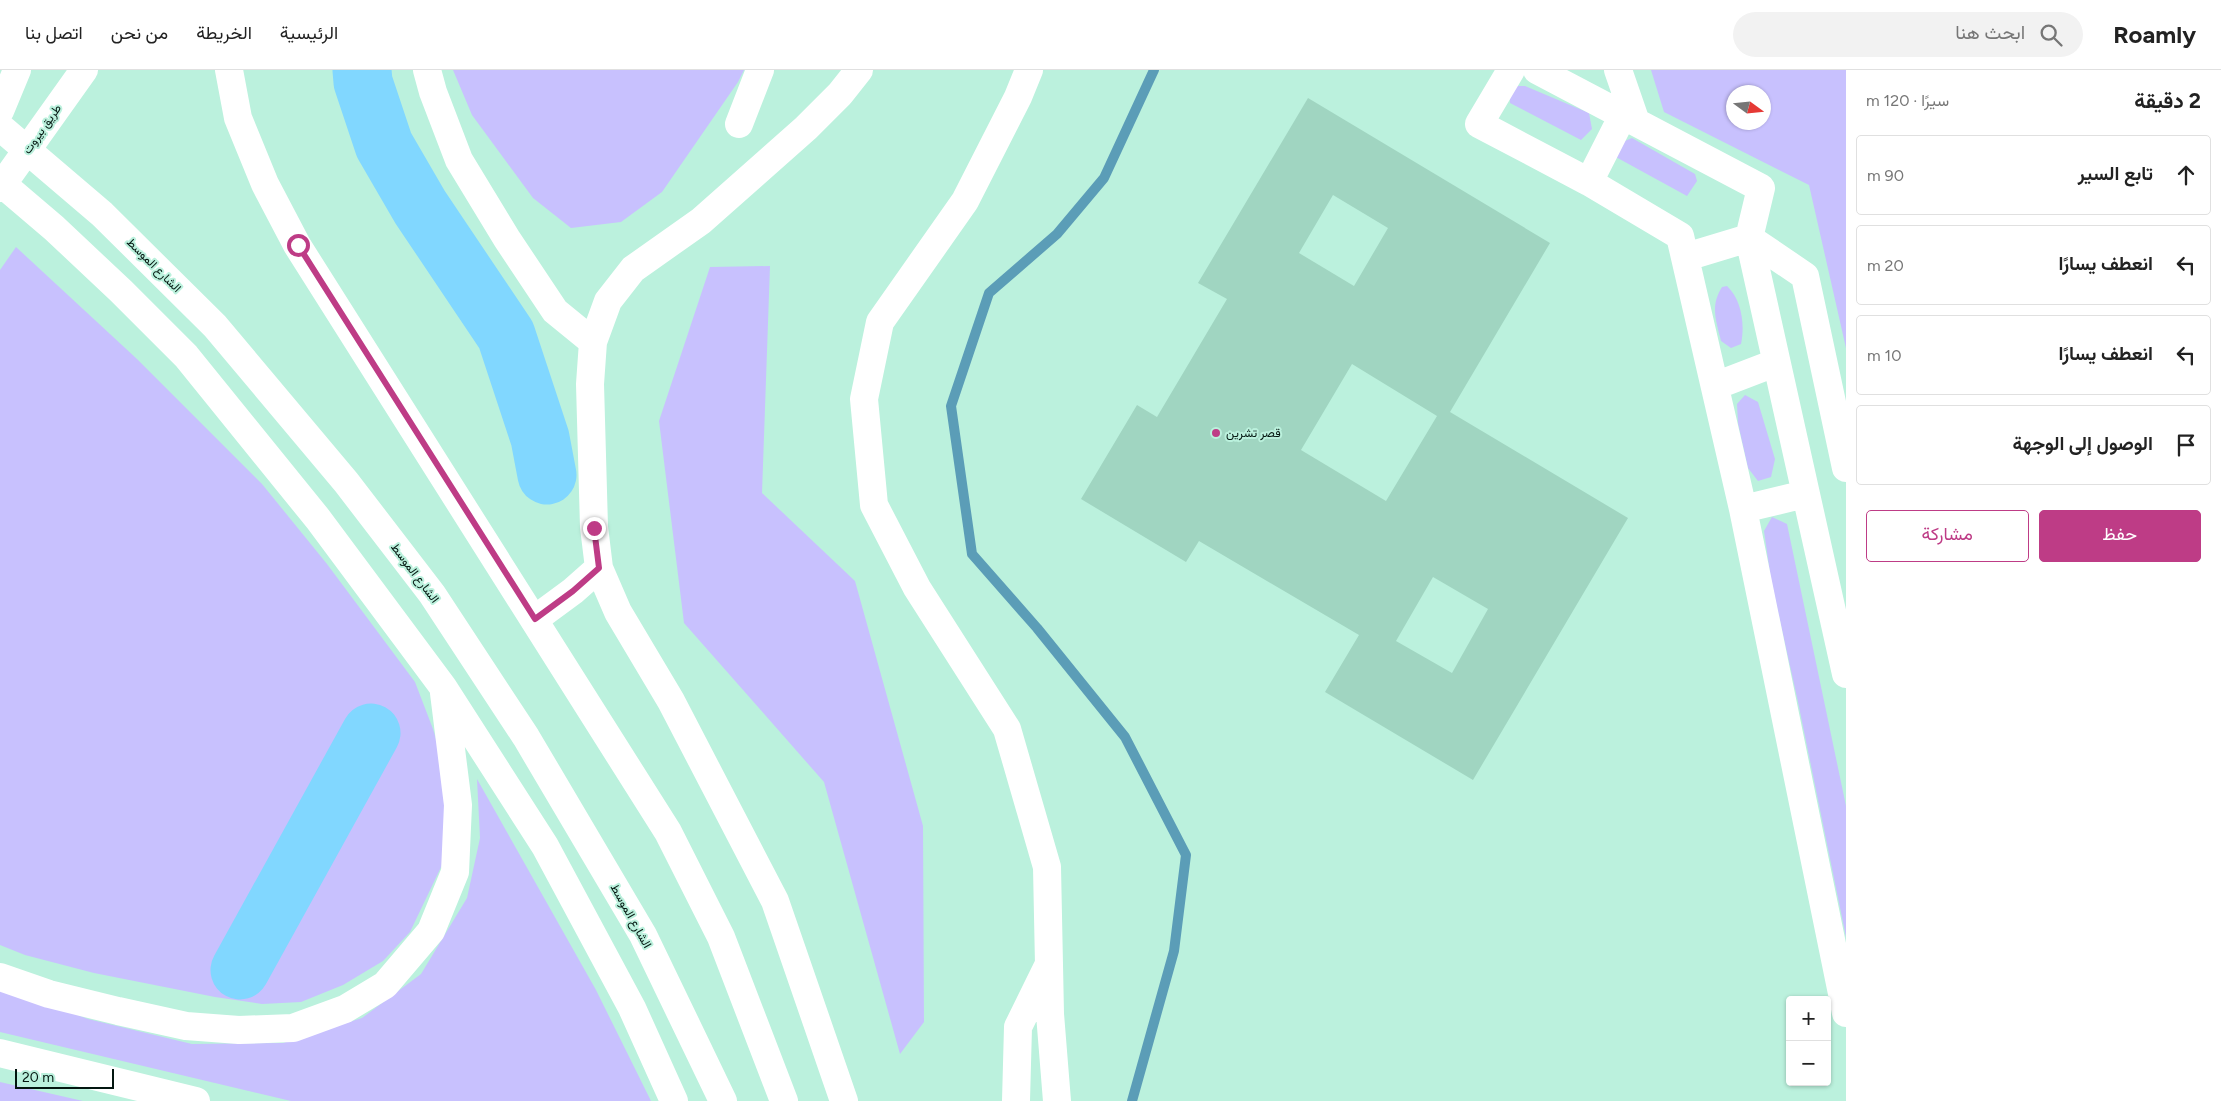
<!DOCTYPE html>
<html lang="ar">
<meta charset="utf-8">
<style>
:root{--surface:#fff;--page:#f2f2f2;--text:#222;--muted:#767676;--line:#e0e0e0;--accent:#be3c86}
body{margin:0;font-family:Figtree,Vazirmatn,sans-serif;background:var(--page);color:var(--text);direction:rtl}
.controls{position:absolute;right:15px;bottom:15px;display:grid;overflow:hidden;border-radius:5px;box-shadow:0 1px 4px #0004}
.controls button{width:45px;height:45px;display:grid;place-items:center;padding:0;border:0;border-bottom:1px solid var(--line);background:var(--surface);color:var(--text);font:25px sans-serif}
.compass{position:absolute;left:1726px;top:15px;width:45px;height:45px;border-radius:50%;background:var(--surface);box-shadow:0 1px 4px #0004;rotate:105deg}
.scale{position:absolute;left:15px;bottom:12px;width:99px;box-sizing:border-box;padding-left:5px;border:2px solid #031610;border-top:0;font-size:14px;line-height:18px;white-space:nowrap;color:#031610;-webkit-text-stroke:4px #bbf1dd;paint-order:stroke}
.stop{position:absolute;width:15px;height:15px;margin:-11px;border:4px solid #be3c86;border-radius:50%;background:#fff}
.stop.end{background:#be3c86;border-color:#fff;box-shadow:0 1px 5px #0008}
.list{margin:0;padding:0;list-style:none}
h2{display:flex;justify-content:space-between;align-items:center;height:65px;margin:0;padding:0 20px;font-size:21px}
h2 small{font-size:16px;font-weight:400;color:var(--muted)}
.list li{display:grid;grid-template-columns:32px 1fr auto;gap:15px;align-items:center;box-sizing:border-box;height:80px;margin:0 10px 10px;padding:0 10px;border:1px solid var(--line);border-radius:5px}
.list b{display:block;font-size:19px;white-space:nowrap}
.list em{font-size:16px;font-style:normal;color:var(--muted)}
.actions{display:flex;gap:10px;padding:15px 20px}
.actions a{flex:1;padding:11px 0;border:1px solid var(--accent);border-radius:5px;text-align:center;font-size:18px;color:var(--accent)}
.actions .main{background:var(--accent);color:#fff}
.icon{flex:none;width:28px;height:28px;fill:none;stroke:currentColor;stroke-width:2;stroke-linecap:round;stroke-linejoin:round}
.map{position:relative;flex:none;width:1846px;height:1031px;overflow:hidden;direction:ltr}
header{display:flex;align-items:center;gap:30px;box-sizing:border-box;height:70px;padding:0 25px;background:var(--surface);border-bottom:1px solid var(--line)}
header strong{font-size:24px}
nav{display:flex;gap:28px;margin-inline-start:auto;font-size:18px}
.search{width:350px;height:45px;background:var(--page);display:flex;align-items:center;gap:12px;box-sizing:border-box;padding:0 18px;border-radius:28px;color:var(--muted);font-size:19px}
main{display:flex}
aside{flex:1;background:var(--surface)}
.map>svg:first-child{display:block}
.green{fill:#c8c1fe;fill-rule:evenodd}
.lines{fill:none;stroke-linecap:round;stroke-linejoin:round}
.stream{stroke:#5b9db7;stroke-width:10}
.river{stroke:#81d7ff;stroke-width:59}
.building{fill:#a0d5c1;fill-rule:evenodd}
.minor{stroke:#fff;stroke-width:28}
.major{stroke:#fff;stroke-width:28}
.route{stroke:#be3c86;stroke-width:6}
.poi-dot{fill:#be3c86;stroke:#bbf1dd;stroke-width:2}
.labels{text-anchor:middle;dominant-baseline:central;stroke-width:4;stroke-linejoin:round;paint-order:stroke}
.street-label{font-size:12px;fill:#031610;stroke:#bbf1dd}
.poi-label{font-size:12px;fill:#031610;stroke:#bbf1dd;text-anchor:start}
</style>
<header>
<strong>Roamly</strong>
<div class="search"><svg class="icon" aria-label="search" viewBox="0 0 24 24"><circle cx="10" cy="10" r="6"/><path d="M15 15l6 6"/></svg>ابحث هنا</div>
<nav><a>الرئيسية</a><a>الخريطة</a><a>من نحن</a><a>اتصل بنا</a></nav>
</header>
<main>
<aside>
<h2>2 دقيقة<small>سيرًا · 120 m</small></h2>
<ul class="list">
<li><svg class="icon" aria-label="ahead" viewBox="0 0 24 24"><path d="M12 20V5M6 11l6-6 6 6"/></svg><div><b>تابع السير</b></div><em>90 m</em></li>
<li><svg class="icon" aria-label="left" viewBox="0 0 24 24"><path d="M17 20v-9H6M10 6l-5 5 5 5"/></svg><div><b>انعطف يسارًا</b></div><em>20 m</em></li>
<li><svg class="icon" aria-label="left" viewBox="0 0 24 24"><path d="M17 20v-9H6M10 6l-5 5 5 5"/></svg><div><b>انعطف يسارًا</b></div><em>10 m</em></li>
<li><svg class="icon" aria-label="arrive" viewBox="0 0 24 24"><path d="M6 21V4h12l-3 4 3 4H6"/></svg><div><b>الوصول إلى الوجهة</b></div></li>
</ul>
<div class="actions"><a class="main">حفظ</a><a>مشاركة</a></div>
</aside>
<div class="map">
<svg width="1846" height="1031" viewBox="0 0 1846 1031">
<rect width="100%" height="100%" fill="#bbf1dd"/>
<path class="green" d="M453,0H744L738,12L662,122L621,152L571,158L533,128L472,45Z
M1651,0H1846V278L1809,115L1664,42ZM1734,22H1764V52H1734Z
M1510,16H1525L1589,43L1592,59L1581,70L1510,33Z
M1632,68L1695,104L1697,111L1687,126L1614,86L1620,73Z
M16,177L137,289L262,414L327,494L415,612L433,659L448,710L442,795L410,862L383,891L343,915L301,932L262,934L215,927L94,903L25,885L0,875V200Z
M770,196L762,423L855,511L923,756L924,952L900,984L824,712L684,553L659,351L710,197Z
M1727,216C1742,230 1745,255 1741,274L1731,278L1721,271C1716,250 1710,236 1722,217Z
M1745,325L1758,332L1775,389L1771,407L1758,411L1748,398L1738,353L1737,334Z
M1772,447L1787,454L1846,736V867L1798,632L1771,510L1764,461Z
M477,709L596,920L651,1031H291L0,962V915L88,949L192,974L283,973L362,948L421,904L467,828L480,768Z
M0,1012L83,1031H0Z"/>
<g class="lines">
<path class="stream" d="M1132,1031L1174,881L1186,785L1125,667L1037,558L972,484L951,336L989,223L1057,164L1104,108L1154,0"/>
<path class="river" d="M362,0L363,12L384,75L420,137L506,265L540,368L547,405
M240,900L371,663"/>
</g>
<path class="building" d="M1308,28L1550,173L1450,342L1628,448L1473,710L1325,622L1359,565L1199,471L1186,492L1081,429L1137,335L1157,347L1227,229L1198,213ZM1333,125L1388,158L1354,216L1299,183ZM1352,294L1437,346L1386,431L1301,380ZM1433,507L1488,539L1452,603L1396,571Z"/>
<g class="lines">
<path class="minor" d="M427,0L433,22L459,90L507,169L555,241L593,272
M1029,0L1018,27L965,131L880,252L864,329L874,435L917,518L1007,659L1047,797L1050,944L1057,1031
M1511,0L1479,54L1589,112L1680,166L1743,439L1846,943
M1537,0L1761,118L1749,168L1846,604
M1618,0L1636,52
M739,54L760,0
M1589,112L1623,45
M1686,187L1749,168L1805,206L1846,398
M1715,316L1775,293
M1743,439L1805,424
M535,549L573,521L599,498
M844,1031L775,831L671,631L618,542L599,498L594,457L590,314L593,272L608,231L633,199L701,151L806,58L840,24L859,0
M1016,1031L1018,957L1048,896"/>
<path class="major" d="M229,0L238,48L265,114L297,175L668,762L721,867L784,1031
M0,41L17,0
M0,57L102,144L215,256L346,412L432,524L526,667L643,865L723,1031
M0,112L54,158L121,221L186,286L318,449L443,617L545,776L632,938L674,1031
M0,118L84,0
M0,907L49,924L118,941L186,956L239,960L293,958L345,939L385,915L431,861L455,802L458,735L444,623
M0,983L196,1031"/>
</g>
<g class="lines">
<path class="route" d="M298,175L535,549L573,521L599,498L594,458"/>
</g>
<circle class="poi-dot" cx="1216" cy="363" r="5"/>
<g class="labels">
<g class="street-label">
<text transform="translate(42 59) rotate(-55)">طريق بيروت</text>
<text transform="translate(154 195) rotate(45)">الشارع الموسط</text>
<text transform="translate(415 503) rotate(53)">الشارع الموسط</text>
<text transform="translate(631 846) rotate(61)">الشارع الموسط</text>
</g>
<g class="poi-label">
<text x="1226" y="363">قصر تشرين</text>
</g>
</g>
</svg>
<div class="controls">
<button>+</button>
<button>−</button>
</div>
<svg class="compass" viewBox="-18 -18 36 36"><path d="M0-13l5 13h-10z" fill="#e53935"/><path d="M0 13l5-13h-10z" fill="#767676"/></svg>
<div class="scale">20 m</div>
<div class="stop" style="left:298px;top:175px"></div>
<div class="stop end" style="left:594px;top:458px"></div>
</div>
</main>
